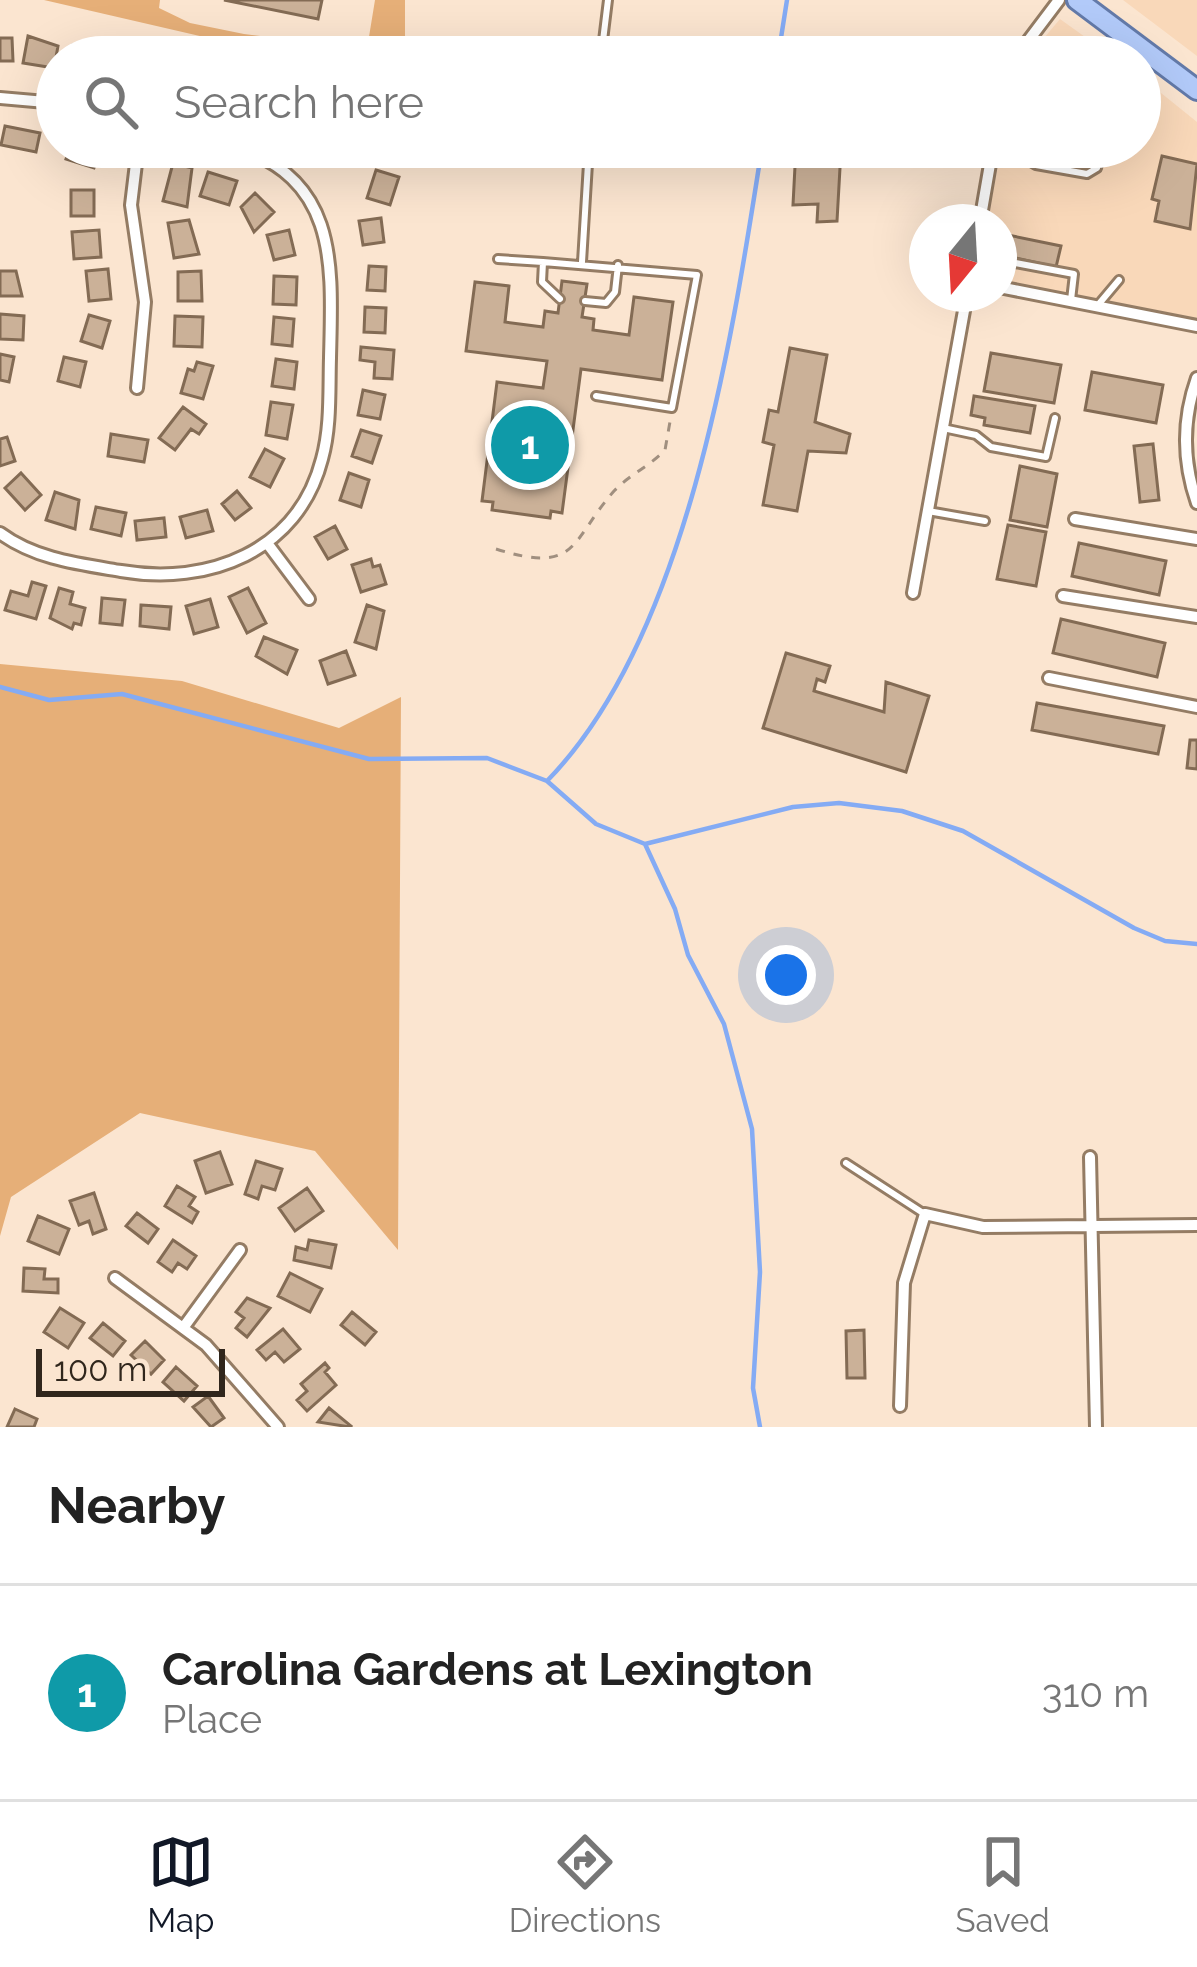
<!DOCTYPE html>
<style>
:root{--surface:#fff;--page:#f2f2f2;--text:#222;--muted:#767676;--line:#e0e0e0;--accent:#111827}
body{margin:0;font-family:Raleway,sans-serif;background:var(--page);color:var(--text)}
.compass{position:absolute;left:909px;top:204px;width:108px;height:108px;border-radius:50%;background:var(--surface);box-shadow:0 12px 48px #0002;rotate:198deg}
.scale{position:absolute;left:36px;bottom:30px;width:189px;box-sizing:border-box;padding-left:12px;border:6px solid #30261c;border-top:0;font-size:33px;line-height:42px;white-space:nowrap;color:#30261c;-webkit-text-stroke:9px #fbe5d0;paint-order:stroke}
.you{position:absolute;left:786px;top:975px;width:42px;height:42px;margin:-30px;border:9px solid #fff;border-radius:50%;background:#1a73e8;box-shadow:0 0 0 18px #1a73e833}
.badge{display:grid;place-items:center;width:78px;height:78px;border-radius:50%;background:var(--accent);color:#fff;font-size:39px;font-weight:700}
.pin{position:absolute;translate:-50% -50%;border:6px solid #fff;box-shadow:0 3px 12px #0006}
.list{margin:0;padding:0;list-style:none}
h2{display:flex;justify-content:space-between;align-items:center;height:156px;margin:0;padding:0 48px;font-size:51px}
h2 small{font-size:39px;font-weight:400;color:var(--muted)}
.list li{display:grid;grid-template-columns:78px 1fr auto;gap:36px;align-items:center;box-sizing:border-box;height:216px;padding:0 48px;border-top:3px solid var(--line)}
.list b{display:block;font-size:45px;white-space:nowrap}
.list p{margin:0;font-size:39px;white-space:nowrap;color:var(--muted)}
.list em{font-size:39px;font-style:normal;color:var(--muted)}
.icon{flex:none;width:66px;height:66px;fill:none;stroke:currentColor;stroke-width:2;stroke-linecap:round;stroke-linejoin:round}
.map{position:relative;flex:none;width:1197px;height:1427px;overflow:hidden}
.search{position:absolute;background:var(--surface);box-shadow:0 12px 48px #0002;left:36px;right:36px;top:36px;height:132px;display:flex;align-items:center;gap:30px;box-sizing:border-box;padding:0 42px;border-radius:66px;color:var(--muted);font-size:45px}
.sheet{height:372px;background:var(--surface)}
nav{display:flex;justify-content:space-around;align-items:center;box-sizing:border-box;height:168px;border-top:3px solid var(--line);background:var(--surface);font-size:33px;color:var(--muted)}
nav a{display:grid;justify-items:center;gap:6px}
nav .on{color:var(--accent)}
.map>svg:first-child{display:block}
.built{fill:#f9d8b9}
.green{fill:#e6af78}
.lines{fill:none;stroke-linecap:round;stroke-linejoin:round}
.stream{stroke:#84abf4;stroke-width:4.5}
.building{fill:#cbb198;stroke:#836b54;stroke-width:3}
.lane-casing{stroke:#947c64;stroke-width:12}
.street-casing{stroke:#947c64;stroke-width:16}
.primary-casing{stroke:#637aa9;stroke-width:24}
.path{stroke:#a08f7f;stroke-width:3;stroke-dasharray:9 9;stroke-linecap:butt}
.lane{stroke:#fff;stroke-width:6}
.street{stroke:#fff;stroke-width:10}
.primary{stroke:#b2caf9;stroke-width:18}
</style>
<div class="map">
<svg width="1197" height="1427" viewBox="0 0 1197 1427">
<rect width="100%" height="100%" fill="#fbe5d0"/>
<path class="built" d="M1123,0H1197V56Z
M1060,19L1113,57H1028Z
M1140,76L1197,122V318L999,280V222H987L1002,147H1140Z"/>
<path class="green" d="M44,0H160L159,8L190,23L244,34L367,49L375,0H405V57H290Z
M0,664L182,681L339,728L401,697L398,1250L315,1151L140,1113L11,1197L0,1236Z"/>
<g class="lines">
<path class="stream" d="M778,57L787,0
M0,687L49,700L122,694L369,759L487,758L547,781L596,824L645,844L793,807L839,803L902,811L963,831L1134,928L1165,941L1197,944
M547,781C687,638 732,340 762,147
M645,844L675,909L688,955L724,1024L752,1129L760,1272L753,1388L760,1427"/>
</g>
<path class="building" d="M224,0H322L318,19Z
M28,36L58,46L54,68L23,63Z
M0,38H12L13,61H0Z
M73,45L101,52L100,57H70Z
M5,126L40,133L36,152L1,145Z
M70,147H102L94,168L66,159Z
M796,147H911V154L841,150L837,221L817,222L818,204L793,205Z
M1162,156L1197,164L1190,229L1155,221L1159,201L1152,199Z
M173,163L192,168L187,207L163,201Z
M376,170L399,177L390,205L367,198Z
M208,172L237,181L229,205L200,196Z
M71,190H94V216H71Z
M255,193L274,212L254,232L241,207Z
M381,218L384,242L363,245L359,221Z
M189,220L199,254L174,258L168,223Z
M99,230L101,257L74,259L72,232Z
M289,230L295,255L274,260L267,235Z
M1008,235L1061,246L1056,267L1003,255Z
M369,266L386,267L385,291L367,290Z
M108,269L111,299L89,301L86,271Z
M0,271H16L22,296H0Z
M201,271L202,301H178V272Z
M274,276L297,277L296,305L273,304Z
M562,281L587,284L582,317L594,319L593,330L629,335L634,297L673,302L662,380L581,369L562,513L551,511L550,518L492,510L493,502L482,501L497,382L543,388L547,361L466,351L475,282L509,286L505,322L543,327L545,311L558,313Z
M365,307L386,308L385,333L364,332Z
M0,314L24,316L23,340L0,339Z
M89,315L110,321L102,348L81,341Z
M175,316L203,317L202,347L174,346Z
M274,317L294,319L292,346L272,344Z
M361,347L394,350L392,379L374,378L375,362L360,360Z
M790,348L827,355L815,422L850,434L846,453L808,451L797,511L763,505L774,445L763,442L769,410L778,412Z
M991,353L1061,365L1054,403L984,391Z
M0,354L14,357L9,382L0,380Z
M64,357L86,362L80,387L58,381Z
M276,359L297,362L294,389L272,386Z
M197,362L213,366L203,399L181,393L188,369L194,371Z
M1092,372L1163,385L1156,423L1085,410Z
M363,390L385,395L380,419L358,415Z
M974,396L1035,406L1030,433L984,425L985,418L971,415Z
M271,402L293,405L287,439L266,435Z
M183,407L206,424L199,434L191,429L175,450L159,438Z
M361,430L381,436L372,463L352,456Z
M111,434L148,440L144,462L108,456Z
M7,437L15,461L0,466V439Z
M1153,444L1159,500L1140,502L1134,446Z
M265,449L284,459L270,487L250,477Z
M1020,466L1057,474L1047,527L1010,520Z
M21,473L41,495L25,510L5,488Z
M349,473L369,480L361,507L340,500Z
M237,491L251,508L235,520L222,504Z
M55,492L79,500L75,529L46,520Z
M96,507L126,513L121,536L91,529Z
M207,510L213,531L186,538L180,517Z
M164,518L166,537L137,540L135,521Z
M1008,525L1046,532L1036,586L997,579Z
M335,526L347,549L328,559L315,537Z
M1079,543L1166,561L1159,595L1072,576Z
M371,559L373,567L380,565L386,584L361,592L352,565Z
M32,582L46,586L36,619L5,610L11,591L28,596Z
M59,588L73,592L70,604L85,608L81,625L74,623L72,629L50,618Z
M248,588L266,623L247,633L229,597Z
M102,598L125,600L122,625L100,623Z
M210,599L218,627L194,634L186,606Z
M141,605L171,607L169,629L140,626Z
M367,605L384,611L376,649L355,642Z
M1061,619L1165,643L1157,677L1053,653Z
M264,637L297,650L287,674L256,656Z
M346,651L355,675L328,684L320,661Z
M786,653L830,666L825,682L817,679L814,691L884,712L886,682L929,696L906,772L763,728Z
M1037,703L1164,726L1158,754L1032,730Z
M1190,740H1197V769L1187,768Z
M220,1152L232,1184L206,1193L195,1161Z
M256,1161L282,1169L275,1190L262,1186L258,1199L245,1194Z
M177,1186L195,1197L189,1206L198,1212L192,1223L165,1206Z
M307,1188L323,1211L295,1231L279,1208Z
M94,1193L106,1229L93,1234L89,1221L79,1225L70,1201Z
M137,1213L158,1229L148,1243L126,1226Z
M38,1216L69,1229L59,1254L28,1241Z
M173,1240L196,1256L187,1269L178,1263L172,1272L158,1262Z
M309,1240L336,1245L331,1268L294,1260L296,1247L307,1250Z
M24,1268L45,1269L44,1279H58V1293L23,1291Z
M290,1273L322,1289L310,1312L278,1296Z
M247,1298L270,1308L247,1337L236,1328L244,1318L236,1312Z
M60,1308L84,1323L68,1348L44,1332Z
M352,1312L376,1332L365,1345L341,1325Z
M103,1323L125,1341L113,1356L90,1338Z
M283,1329L300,1349L284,1362L275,1352L266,1360L257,1350Z
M864,1330L865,1378H847L846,1331Z
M145,1341L164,1360L151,1374L131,1355Z
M325,1363L329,1368L325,1372L336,1385L307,1411L297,1400L307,1391L301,1384Z
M176,1367L197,1386L184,1401L163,1382Z
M208,1396L224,1418L211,1427L193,1407Z
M329,1408L351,1426L350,1427L318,1422Z
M15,1409L37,1419L34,1427H7Z"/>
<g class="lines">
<defs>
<path id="lane" d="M601,57L608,0
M897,57L905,48L925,44
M1029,147V161L1036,165L1087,174L1097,168L1102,147
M992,155L1029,161
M498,259L543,262L542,282L560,299
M999,260L1074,274L1071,300
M543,262L697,275L672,408L596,396
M582,262L589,147
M585,301L606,303L615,292L618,265
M1098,305L1119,280
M943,428L976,435L991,447L1046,457L1055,418
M928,511L985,521
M846,1163L923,1213"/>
<path id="street" d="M1016,57L1059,0
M0,98L57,103
M980,222L993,147
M999,287L1197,326
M1197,378C1182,420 1182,460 1197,503
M137,388L145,302L131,205L138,147
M1075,519L1197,539
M0,533C35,559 79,564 121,571C208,586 298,552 322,459C331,427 329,391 330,358C332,268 340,178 234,147
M267,543L309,599
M913,593L967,294
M1063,596L1197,617
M1049,678L1197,707
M1090,1157L1096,1427
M115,1278L206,1345L278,1427
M183,1328L240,1250
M900,1406L904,1283L925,1214L983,1227L1197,1225"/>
<path id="primary" d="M1077,0L1197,90"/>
</defs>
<use href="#lane" class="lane-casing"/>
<use href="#street" class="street-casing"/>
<use href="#primary" class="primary-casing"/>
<path class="path" d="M496,549C579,575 570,541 614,491C629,475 650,466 665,450L671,416"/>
<use href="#lane" class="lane"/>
<use href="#street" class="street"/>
<use href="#primary" class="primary"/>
</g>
</svg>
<svg class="compass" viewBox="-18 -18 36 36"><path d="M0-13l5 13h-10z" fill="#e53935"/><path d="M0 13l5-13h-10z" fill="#767676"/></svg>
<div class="scale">100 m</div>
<div class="you"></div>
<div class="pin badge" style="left:530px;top:445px;background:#0f9aa8">1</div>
<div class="search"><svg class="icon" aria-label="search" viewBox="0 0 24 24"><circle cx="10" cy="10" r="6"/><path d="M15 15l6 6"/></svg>Search here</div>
</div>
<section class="sheet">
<h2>Nearby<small></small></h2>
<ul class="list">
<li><span class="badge" style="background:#0f9aa8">1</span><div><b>Carolina Gardens at Lexington</b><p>Place</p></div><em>310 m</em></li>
</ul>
</section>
<nav>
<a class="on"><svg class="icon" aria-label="map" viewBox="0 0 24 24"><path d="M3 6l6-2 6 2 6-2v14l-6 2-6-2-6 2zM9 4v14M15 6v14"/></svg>Map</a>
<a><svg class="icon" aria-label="directions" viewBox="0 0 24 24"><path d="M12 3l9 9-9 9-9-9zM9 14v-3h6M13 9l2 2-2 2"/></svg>Directions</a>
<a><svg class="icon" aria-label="saved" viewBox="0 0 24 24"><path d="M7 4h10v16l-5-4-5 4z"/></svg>Saved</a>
</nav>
